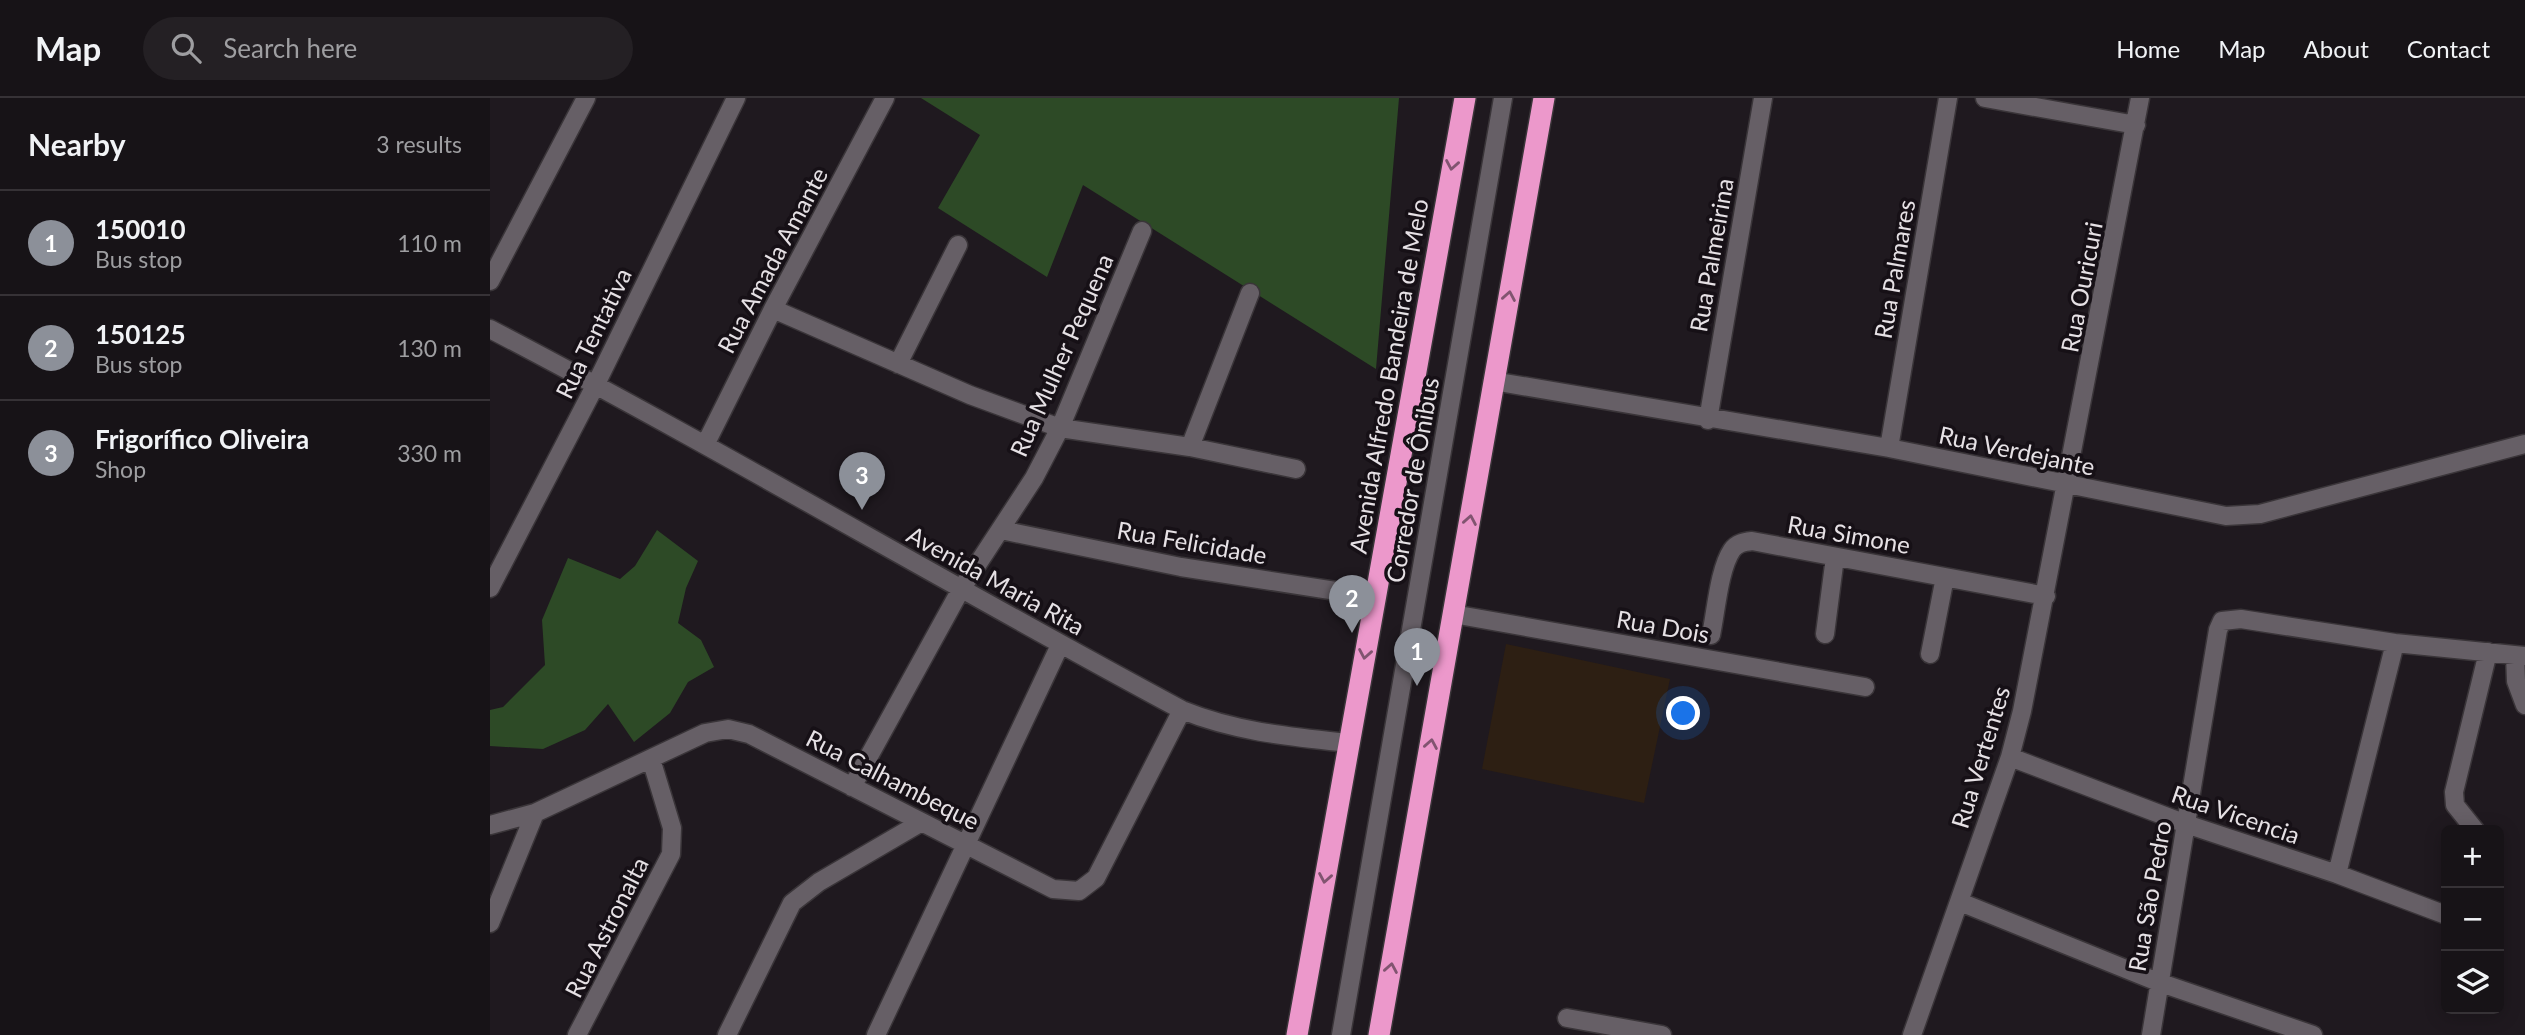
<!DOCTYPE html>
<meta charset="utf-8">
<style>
:root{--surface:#171317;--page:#242024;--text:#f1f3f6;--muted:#9e9ea1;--line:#363236;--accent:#8c9099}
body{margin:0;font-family:Lato,sans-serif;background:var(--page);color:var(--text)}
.controls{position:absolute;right:21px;bottom:21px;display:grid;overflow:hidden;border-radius:10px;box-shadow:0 4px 18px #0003}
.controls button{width:63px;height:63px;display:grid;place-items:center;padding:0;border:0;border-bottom:2px solid var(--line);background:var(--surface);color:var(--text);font:35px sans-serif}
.you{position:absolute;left:1194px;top:616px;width:24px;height:24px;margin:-18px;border:5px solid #fff;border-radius:50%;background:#1a73e8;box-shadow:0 0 0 10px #1a73e833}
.badge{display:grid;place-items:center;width:46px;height:46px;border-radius:50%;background:var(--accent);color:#fff;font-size:23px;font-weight:700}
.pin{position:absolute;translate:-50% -58px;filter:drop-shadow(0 2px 4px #0008)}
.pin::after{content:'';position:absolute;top:37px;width:24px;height:21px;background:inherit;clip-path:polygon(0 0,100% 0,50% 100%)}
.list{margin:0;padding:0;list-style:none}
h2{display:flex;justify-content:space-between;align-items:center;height:91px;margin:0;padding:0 28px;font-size:30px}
h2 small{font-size:23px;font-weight:400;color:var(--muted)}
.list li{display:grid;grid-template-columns:46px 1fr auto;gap:21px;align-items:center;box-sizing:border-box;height:105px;padding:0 28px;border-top:2px solid var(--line)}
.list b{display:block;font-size:26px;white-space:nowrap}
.list p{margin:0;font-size:23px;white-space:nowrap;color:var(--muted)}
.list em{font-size:23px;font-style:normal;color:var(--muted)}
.icon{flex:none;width:38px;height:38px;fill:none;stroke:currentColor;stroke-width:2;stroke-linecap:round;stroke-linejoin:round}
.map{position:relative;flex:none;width:2035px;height:937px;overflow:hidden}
header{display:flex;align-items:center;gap:42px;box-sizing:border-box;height:98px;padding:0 35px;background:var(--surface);border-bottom:2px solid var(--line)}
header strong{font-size:33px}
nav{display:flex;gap:38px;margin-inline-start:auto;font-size:24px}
.search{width:490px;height:63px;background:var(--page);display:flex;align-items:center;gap:18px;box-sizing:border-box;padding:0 24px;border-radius:38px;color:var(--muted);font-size:26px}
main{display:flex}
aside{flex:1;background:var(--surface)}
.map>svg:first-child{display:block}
.education{fill:#2d1f13}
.green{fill:#2d4a26}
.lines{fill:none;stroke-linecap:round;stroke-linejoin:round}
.minor-casing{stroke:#3a3539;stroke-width:21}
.highway-casing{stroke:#3a3539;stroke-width:24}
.minor{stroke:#665f66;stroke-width:18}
.highway{stroke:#ec98cb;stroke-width:21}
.oneway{stroke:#815470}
.labels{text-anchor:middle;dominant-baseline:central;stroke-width:7;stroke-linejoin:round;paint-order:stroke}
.street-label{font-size:24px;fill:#e6e1e5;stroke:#161016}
</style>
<header>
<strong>Map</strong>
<div class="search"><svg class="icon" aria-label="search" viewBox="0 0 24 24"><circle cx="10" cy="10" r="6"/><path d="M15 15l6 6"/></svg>Search here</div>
<nav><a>Home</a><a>Map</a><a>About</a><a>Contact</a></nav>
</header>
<main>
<aside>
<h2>Nearby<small>3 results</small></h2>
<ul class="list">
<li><span class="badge">1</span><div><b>150010</b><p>Bus stop</p></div><em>110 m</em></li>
<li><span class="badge">2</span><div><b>150125</b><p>Bus stop</p></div><em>130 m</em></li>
<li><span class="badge">3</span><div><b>Frigorífico Oliveira</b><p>Shop</p></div><em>330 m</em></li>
</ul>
</aside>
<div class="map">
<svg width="2035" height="937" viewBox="0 0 2035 937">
<rect width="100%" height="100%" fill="#1f191f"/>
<path class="education" d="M1016,546L1180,581L1154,705L992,671Z"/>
<path class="green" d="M431,0H909L886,271L593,87L557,179L448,110L490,37Z
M167,432L208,463L196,490L188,525L211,542L224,569L198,584L180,615L144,644L118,606L95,632L53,651L0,648V612L13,609L55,567L52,522L78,460L130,481L145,468Z"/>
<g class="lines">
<defs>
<path id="minor" d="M1495,0L1646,27
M0,183L96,0
M283,211L480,297L570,330L700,349L806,371
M0,231C234,353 460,488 692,612C746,634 802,639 859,645
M408,266L468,147
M1003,283L1399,350L1736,418L1770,416L2035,346
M1218,322L1273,0
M215,347L283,211L395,0
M700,349L760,195
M1399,350L1458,0
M511,432L691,469L885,499
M0,490L106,286L246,0
M963,516L1375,589
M1335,536L1345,459
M1221,537C1226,514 1229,471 1242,452C1247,445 1254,444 1262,443L1556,498
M1440,556L1455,479
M2025,557L2026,583L2035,607
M1520,659L1696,726L1847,776L1956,817
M362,689L470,493L544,380L570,330L652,133
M0,727L45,715L215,635L238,631L259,636L563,791L589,793L606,780L692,612
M1985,732L1965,707L1964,694L1998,554
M1847,776L1905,545
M1470,804L1668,884L1823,937
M0,825L45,715
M1077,920L1172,937
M87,937L181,756L182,730L161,661
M237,937L302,805L329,784L430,725
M386,937L570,547
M851,937L1013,0
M1422,937L1520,659L1532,613L1650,0
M1661,937L1728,532L1732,523L1751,521L1905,545L2035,558"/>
<path id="highway" d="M807,937L975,0
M889,937L1054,0"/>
</defs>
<use href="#minor" class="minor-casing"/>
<use href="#highway" class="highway-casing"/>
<use href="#minor" class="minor"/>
<use href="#highway" class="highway"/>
</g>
<defs><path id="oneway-chevron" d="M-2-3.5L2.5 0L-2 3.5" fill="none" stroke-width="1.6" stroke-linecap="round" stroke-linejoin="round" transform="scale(1.75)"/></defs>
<g class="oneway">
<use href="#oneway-chevron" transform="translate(962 67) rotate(100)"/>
<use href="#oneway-chevron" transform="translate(1019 198) rotate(-80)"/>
<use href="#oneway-chevron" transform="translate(980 422) rotate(-80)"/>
<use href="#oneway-chevron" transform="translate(875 556) rotate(100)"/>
<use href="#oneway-chevron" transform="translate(941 646) rotate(-80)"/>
<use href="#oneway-chevron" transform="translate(835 780) rotate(100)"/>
<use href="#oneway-chevron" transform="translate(901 870) rotate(-80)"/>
</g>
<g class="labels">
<g class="street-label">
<text transform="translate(1221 157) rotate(-80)">Rua Palmeirina</text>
<text transform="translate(282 162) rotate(-62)">Rua Amada Amante</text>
<text transform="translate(1404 171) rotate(-80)">Rua Palmares</text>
<text transform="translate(1591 189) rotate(-79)">Rua Ouricuri</text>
<text transform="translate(103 235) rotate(-64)">Rua Tentativa</text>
<text transform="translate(571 257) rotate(-66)">Rua Mulher Pequena</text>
<text transform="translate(898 278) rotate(-80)">Avenida Alfredo Bandeira de Melo</text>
<text transform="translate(1527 352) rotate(12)">Rua Verdejante</text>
<text transform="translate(922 382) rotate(-80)">Corredor de Ônibus</text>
<text transform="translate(1359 436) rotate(10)">Rua Simone</text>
<text transform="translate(702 444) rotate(10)">Rua Felicidade</text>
<text transform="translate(506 482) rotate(29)">Avenida Maria Rita</text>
<text transform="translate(1173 528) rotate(10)">Rua Dois</text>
<text transform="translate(1490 659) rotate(-73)">Rua Vertentes</text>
<text transform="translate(403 681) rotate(27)">Rua Calhambeque</text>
<text transform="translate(1746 716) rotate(19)">Rua Vicencia</text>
<text transform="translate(1659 798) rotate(-80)">Rua São Pedro</text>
<text transform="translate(116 829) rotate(-63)">Rua Astronalta</text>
</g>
</g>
</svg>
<div class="controls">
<button>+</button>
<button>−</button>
<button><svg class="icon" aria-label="layers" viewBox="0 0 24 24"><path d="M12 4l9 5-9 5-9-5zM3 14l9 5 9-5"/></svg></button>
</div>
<div class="you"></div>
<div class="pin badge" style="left:927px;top:588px">1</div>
<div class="pin badge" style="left:862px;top:535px">2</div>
<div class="pin badge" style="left:372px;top:412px">3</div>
</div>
</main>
